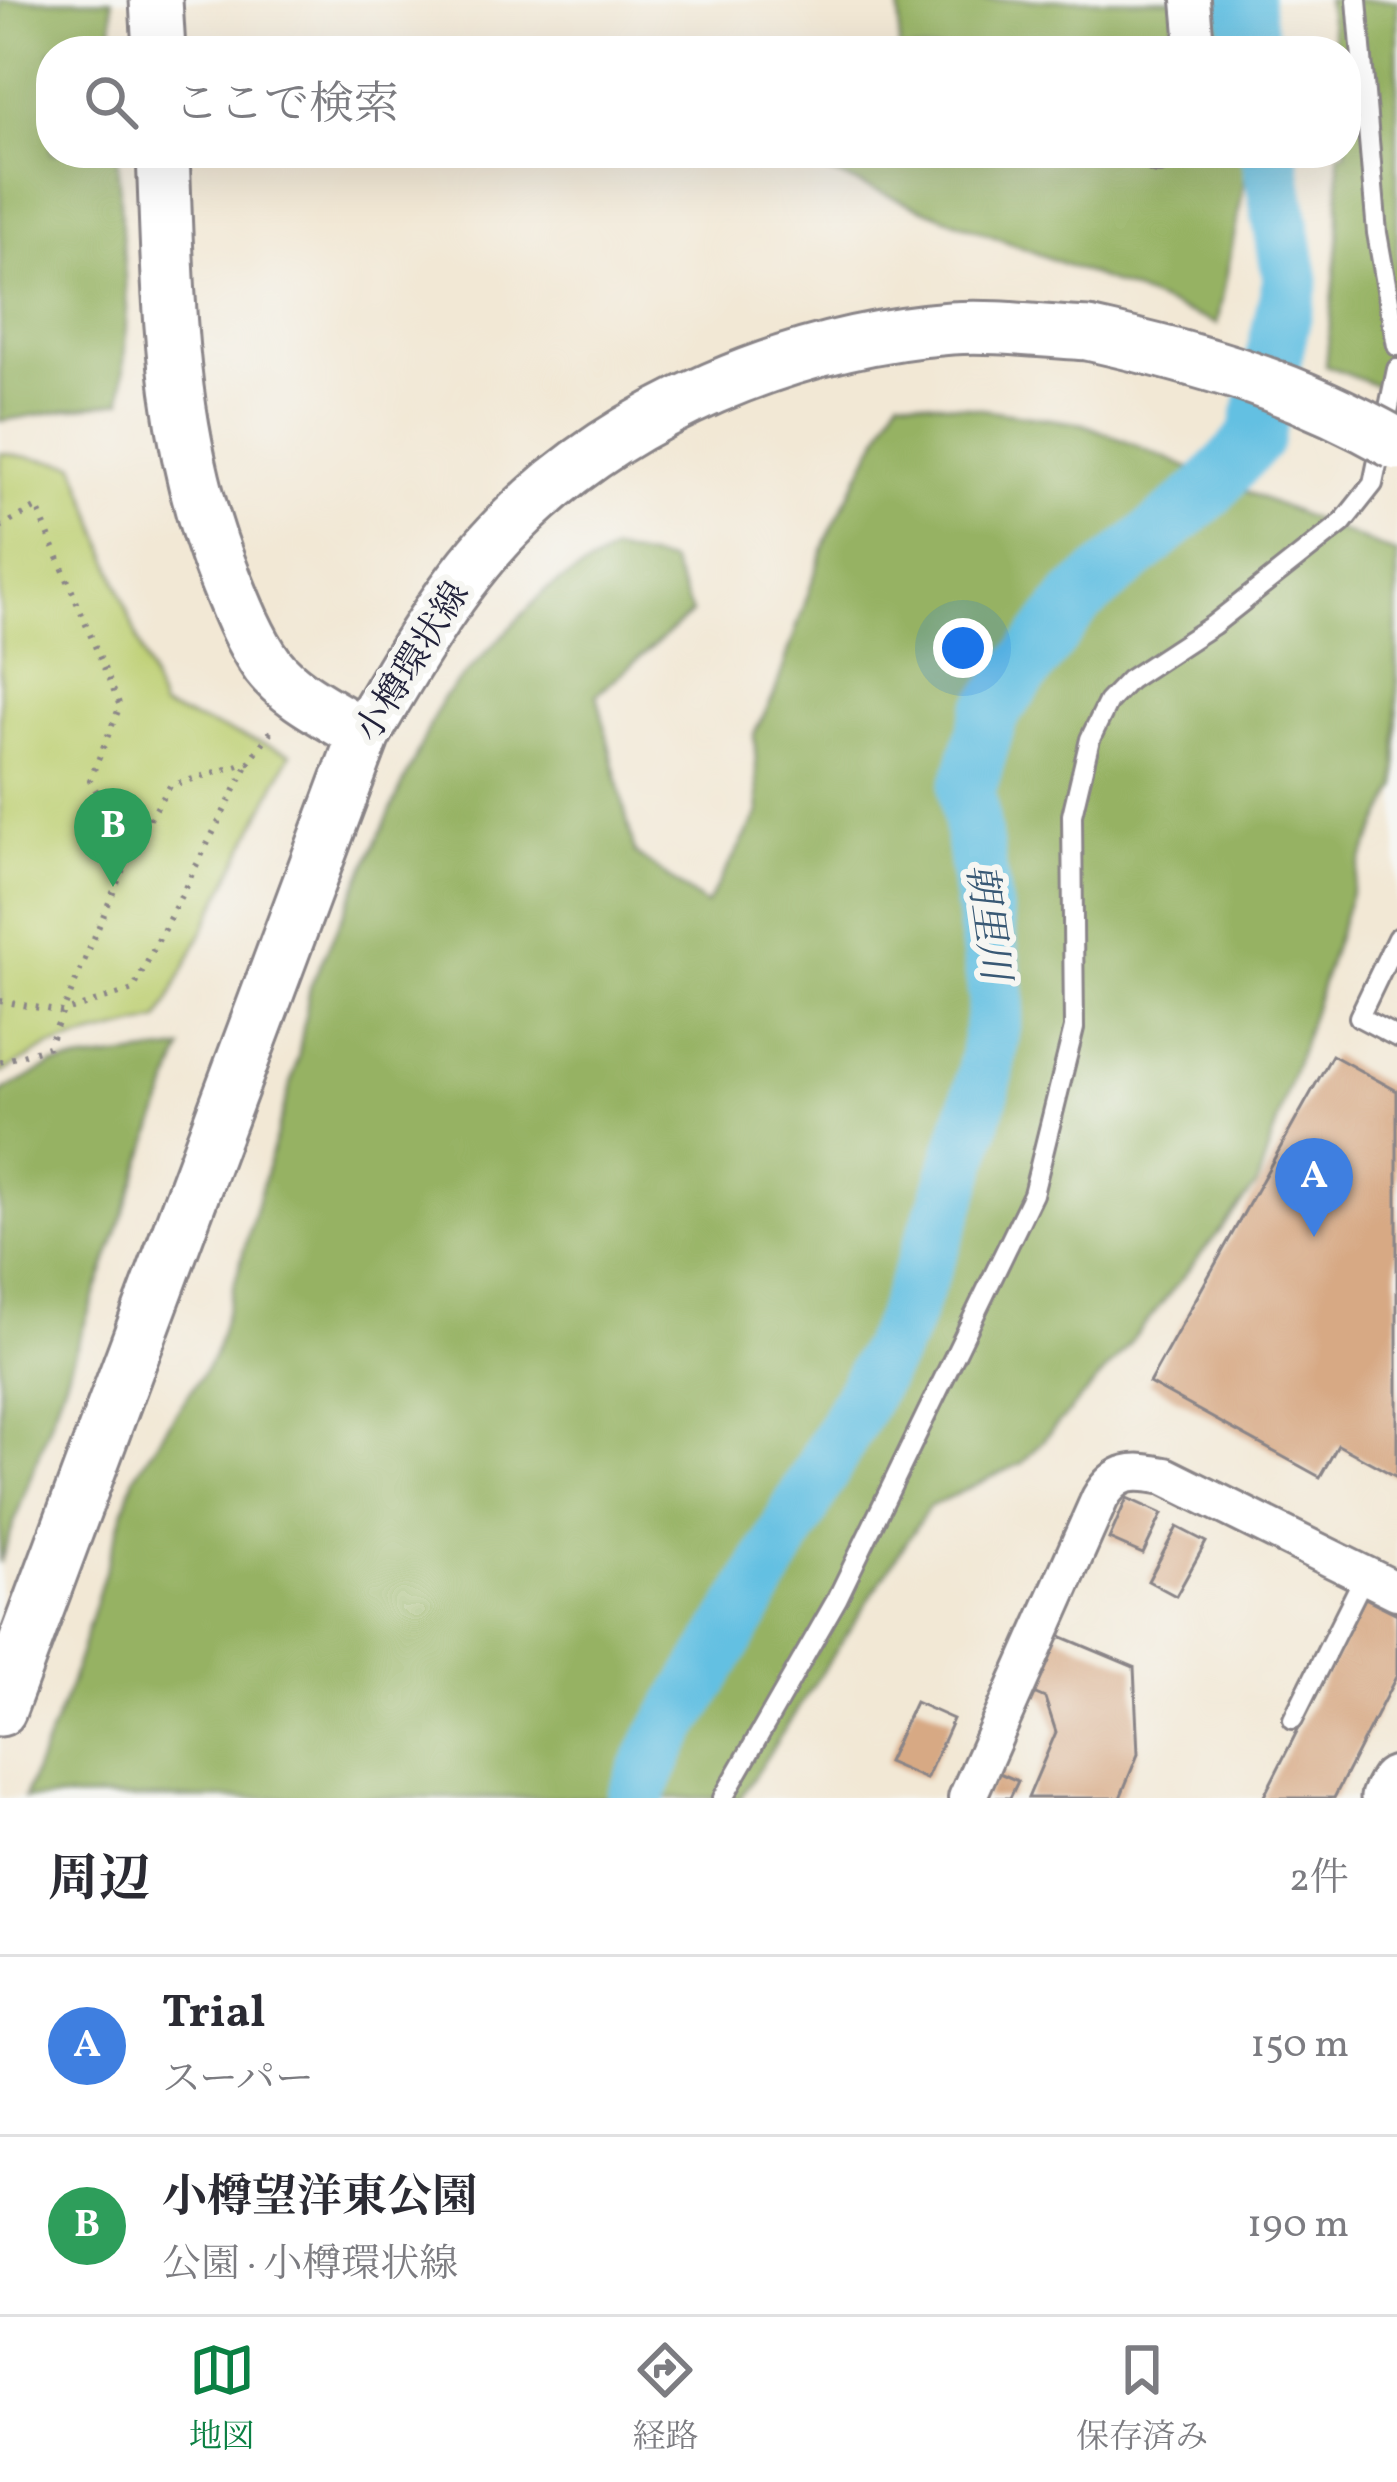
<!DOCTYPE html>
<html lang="ja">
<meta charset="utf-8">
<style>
:root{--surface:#fff;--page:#f7f7f7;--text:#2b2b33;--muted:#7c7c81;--line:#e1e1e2;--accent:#0b8043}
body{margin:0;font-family:Vollkorn,"Noto Serif JP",serif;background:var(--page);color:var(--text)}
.you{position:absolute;left:963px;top:648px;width:42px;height:42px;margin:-30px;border:9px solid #fff;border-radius:50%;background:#1a73e8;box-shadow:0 0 0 18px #1a73e833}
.badge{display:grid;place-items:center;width:78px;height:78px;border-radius:50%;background:var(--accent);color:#fff;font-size:39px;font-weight:700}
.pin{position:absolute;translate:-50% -99px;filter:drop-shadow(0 3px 6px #0008)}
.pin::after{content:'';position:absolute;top:63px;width:42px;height:36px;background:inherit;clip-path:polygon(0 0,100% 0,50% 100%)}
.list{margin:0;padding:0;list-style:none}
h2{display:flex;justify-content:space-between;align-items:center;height:156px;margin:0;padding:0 48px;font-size:51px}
h2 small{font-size:39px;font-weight:400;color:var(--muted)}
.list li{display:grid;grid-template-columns:78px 1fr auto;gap:36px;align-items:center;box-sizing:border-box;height:180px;padding:0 48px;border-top:3px solid var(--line)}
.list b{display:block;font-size:45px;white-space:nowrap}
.list p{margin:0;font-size:39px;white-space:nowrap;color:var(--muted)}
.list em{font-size:39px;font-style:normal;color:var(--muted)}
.icon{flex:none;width:66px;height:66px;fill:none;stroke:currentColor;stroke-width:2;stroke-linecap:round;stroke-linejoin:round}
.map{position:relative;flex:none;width:1397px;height:1798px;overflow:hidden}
.search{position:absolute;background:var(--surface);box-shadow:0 12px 48px #0002;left:36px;right:36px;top:36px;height:132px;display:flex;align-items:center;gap:30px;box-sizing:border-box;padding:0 42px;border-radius:48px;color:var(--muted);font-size:45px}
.sheet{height:516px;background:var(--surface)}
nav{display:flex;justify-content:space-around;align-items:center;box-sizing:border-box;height:168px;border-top:3px solid var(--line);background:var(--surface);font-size:33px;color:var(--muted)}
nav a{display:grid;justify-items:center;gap:6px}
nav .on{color:var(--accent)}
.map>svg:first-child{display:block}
.green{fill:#bdcf72;stroke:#707856;stroke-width:3}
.forest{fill:#96b264;stroke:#5c6a50;stroke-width:3}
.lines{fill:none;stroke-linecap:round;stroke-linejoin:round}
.river{stroke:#64c0e2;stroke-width:57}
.building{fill:#d7a984}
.lane-casing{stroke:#8a8588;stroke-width:24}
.street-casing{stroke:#8a8588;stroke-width:42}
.secondary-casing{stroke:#8a8588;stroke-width:57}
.primary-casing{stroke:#8a8588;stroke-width:63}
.path{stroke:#8a8588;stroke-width:6;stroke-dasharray:3 9;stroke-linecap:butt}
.lane{stroke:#fff;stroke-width:18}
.street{stroke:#fff;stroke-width:36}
.secondary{stroke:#fff;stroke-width:51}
.primary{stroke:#fff;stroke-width:57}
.secondary-bridge-casing{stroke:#8a8588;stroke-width:57;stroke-linecap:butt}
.secondary-bridge{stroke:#fff;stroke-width:51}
.labels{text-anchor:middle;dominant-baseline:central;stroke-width:12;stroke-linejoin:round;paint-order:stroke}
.street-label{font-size:36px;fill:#22223b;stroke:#f6f6f2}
.water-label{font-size:39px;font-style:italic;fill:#395975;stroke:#f6f6f2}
</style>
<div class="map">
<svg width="1397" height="1798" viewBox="0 0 1397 1798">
<rect width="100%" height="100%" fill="#f6f6f2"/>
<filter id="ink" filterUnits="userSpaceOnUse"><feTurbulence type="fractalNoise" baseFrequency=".00833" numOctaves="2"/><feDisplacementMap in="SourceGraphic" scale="24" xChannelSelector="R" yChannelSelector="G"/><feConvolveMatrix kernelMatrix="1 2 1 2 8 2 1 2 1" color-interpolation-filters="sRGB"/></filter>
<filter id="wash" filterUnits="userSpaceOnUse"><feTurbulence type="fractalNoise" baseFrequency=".004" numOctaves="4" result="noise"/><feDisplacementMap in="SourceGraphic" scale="48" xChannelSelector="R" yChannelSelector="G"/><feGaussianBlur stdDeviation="2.7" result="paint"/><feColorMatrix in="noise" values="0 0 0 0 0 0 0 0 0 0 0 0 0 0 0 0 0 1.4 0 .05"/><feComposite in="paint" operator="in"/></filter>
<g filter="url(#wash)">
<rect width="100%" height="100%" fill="#f2e8d5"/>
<path class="green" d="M0,453L75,464L162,708L291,753L159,1020L48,1047L0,1074Z"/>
<path class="forest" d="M0,0H112L113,51H51V153H117L127,308L122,401L0,421Z
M900,0H1219L1230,51H899Z
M1327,0H1397V394L1326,366L1339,233V153H1346V51H1335Z
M814,153H1250L1217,324L803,162Z
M899,397L1084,424L1397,554V787L1362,859L1257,1185L1116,1360L1022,1463L929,1507L740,1798H24L71,1683L134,1477L214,1356L298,1058L310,987L442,699L546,590L613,551L670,562L692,613L597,694L635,853L706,905L759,813L754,734L774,695L827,538Z
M182,1049L0,1563V1093L52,1065Z"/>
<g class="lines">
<path class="river" d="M1244,0L1252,51
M635,1798L661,1743L750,1599L900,1328L948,1202L982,1089L997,1000L967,791L990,714L1075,602L1207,492L1256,437L1291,280L1269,153"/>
</g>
<g id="blocks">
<path class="building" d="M1332,1055L1397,1091V1477L1338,1445L1320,1477L1149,1383Z
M1127,1498L1162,1514L1143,1554L1109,1539Z
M1177,1527L1206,1542L1176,1596L1148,1581Z
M1365,1598L1397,1614V1675L1334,1798H1263Z
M1053,1633L1134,1667L1138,1754L1120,1798H1028L1056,1732L1045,1698L1029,1691Z
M915,1702L953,1719L926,1779L887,1762Z
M997,1772L1018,1781L1010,1798H985Z"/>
</g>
</g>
<g filter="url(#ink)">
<use href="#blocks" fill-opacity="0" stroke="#8a8588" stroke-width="3"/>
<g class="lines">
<defs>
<path id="lane" d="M1357,0L1377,233L1397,346
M1397,938L1359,1017L1397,1037
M1293,1719L1365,1575
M723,1798L837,1599L1033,1194L1074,1028L1072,815L1090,739L1108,702L1129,680L1213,625L1342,523L1373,484L1397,369"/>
<path id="street" d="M1189,51L1194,34L1191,0
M1158,154V153
M967,1798L1100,1498C1117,1469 1134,1470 1165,1476L1397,1591"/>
<path id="secondary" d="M156,0L159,51
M163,153C169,301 168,436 224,576C236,606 249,639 268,666C291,696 333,715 364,735
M0,1710L364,735C406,663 450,585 509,525C621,411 793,340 951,328C996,325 1043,332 1088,334"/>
<path id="primary" d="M1390,1798L1397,1785"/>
</defs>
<use href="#lane" class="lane-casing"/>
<use href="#street" class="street-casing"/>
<use href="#secondary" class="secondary-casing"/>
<use href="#primary" class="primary-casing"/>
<path class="path" d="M0,527L37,507L120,706L90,780L131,850
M0,1001L62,1012L133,990L249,762
M0,1062L48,1047L131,850L170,786L249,762L274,727"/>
<use href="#lane" class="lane"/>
<use href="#street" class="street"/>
<use href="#secondary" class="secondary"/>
<use href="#primary" class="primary"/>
<defs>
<path id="secondary-bridge" d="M1088,334C1204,360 1292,385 1397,444"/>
</defs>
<use href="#secondary-bridge" class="secondary-bridge-casing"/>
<use href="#secondary-bridge" class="secondary-bridge"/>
</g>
</g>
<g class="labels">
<g class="street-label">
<text transform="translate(414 663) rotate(-58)">小樽環状線</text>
</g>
<g class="water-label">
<text transform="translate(986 922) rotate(82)">朝里川</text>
</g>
</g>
</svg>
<div class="you"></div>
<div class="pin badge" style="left:1314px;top:1237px;background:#3f7fe0">A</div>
<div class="pin badge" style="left:113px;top:887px;background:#2e9e5b">B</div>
<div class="search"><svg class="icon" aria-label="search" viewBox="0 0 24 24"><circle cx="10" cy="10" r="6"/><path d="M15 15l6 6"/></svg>ここで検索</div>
</div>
<section class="sheet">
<h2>周辺<small>2件</small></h2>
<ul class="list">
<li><span class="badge" style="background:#3f7fe0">A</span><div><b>Trial</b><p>スーパー</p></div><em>150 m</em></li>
<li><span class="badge" style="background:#2e9e5b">B</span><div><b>小樽望洋東公園</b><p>公園 · 小樽環状線</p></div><em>190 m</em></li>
</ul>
</section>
<nav>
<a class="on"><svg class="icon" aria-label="map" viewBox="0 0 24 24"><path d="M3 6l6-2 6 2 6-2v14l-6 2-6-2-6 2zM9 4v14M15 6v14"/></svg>地図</a>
<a><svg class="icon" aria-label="directions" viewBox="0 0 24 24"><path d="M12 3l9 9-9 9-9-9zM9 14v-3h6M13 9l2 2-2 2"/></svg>経路</a>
<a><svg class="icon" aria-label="saved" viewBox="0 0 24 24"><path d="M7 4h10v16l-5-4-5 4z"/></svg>保存済み</a>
</nav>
